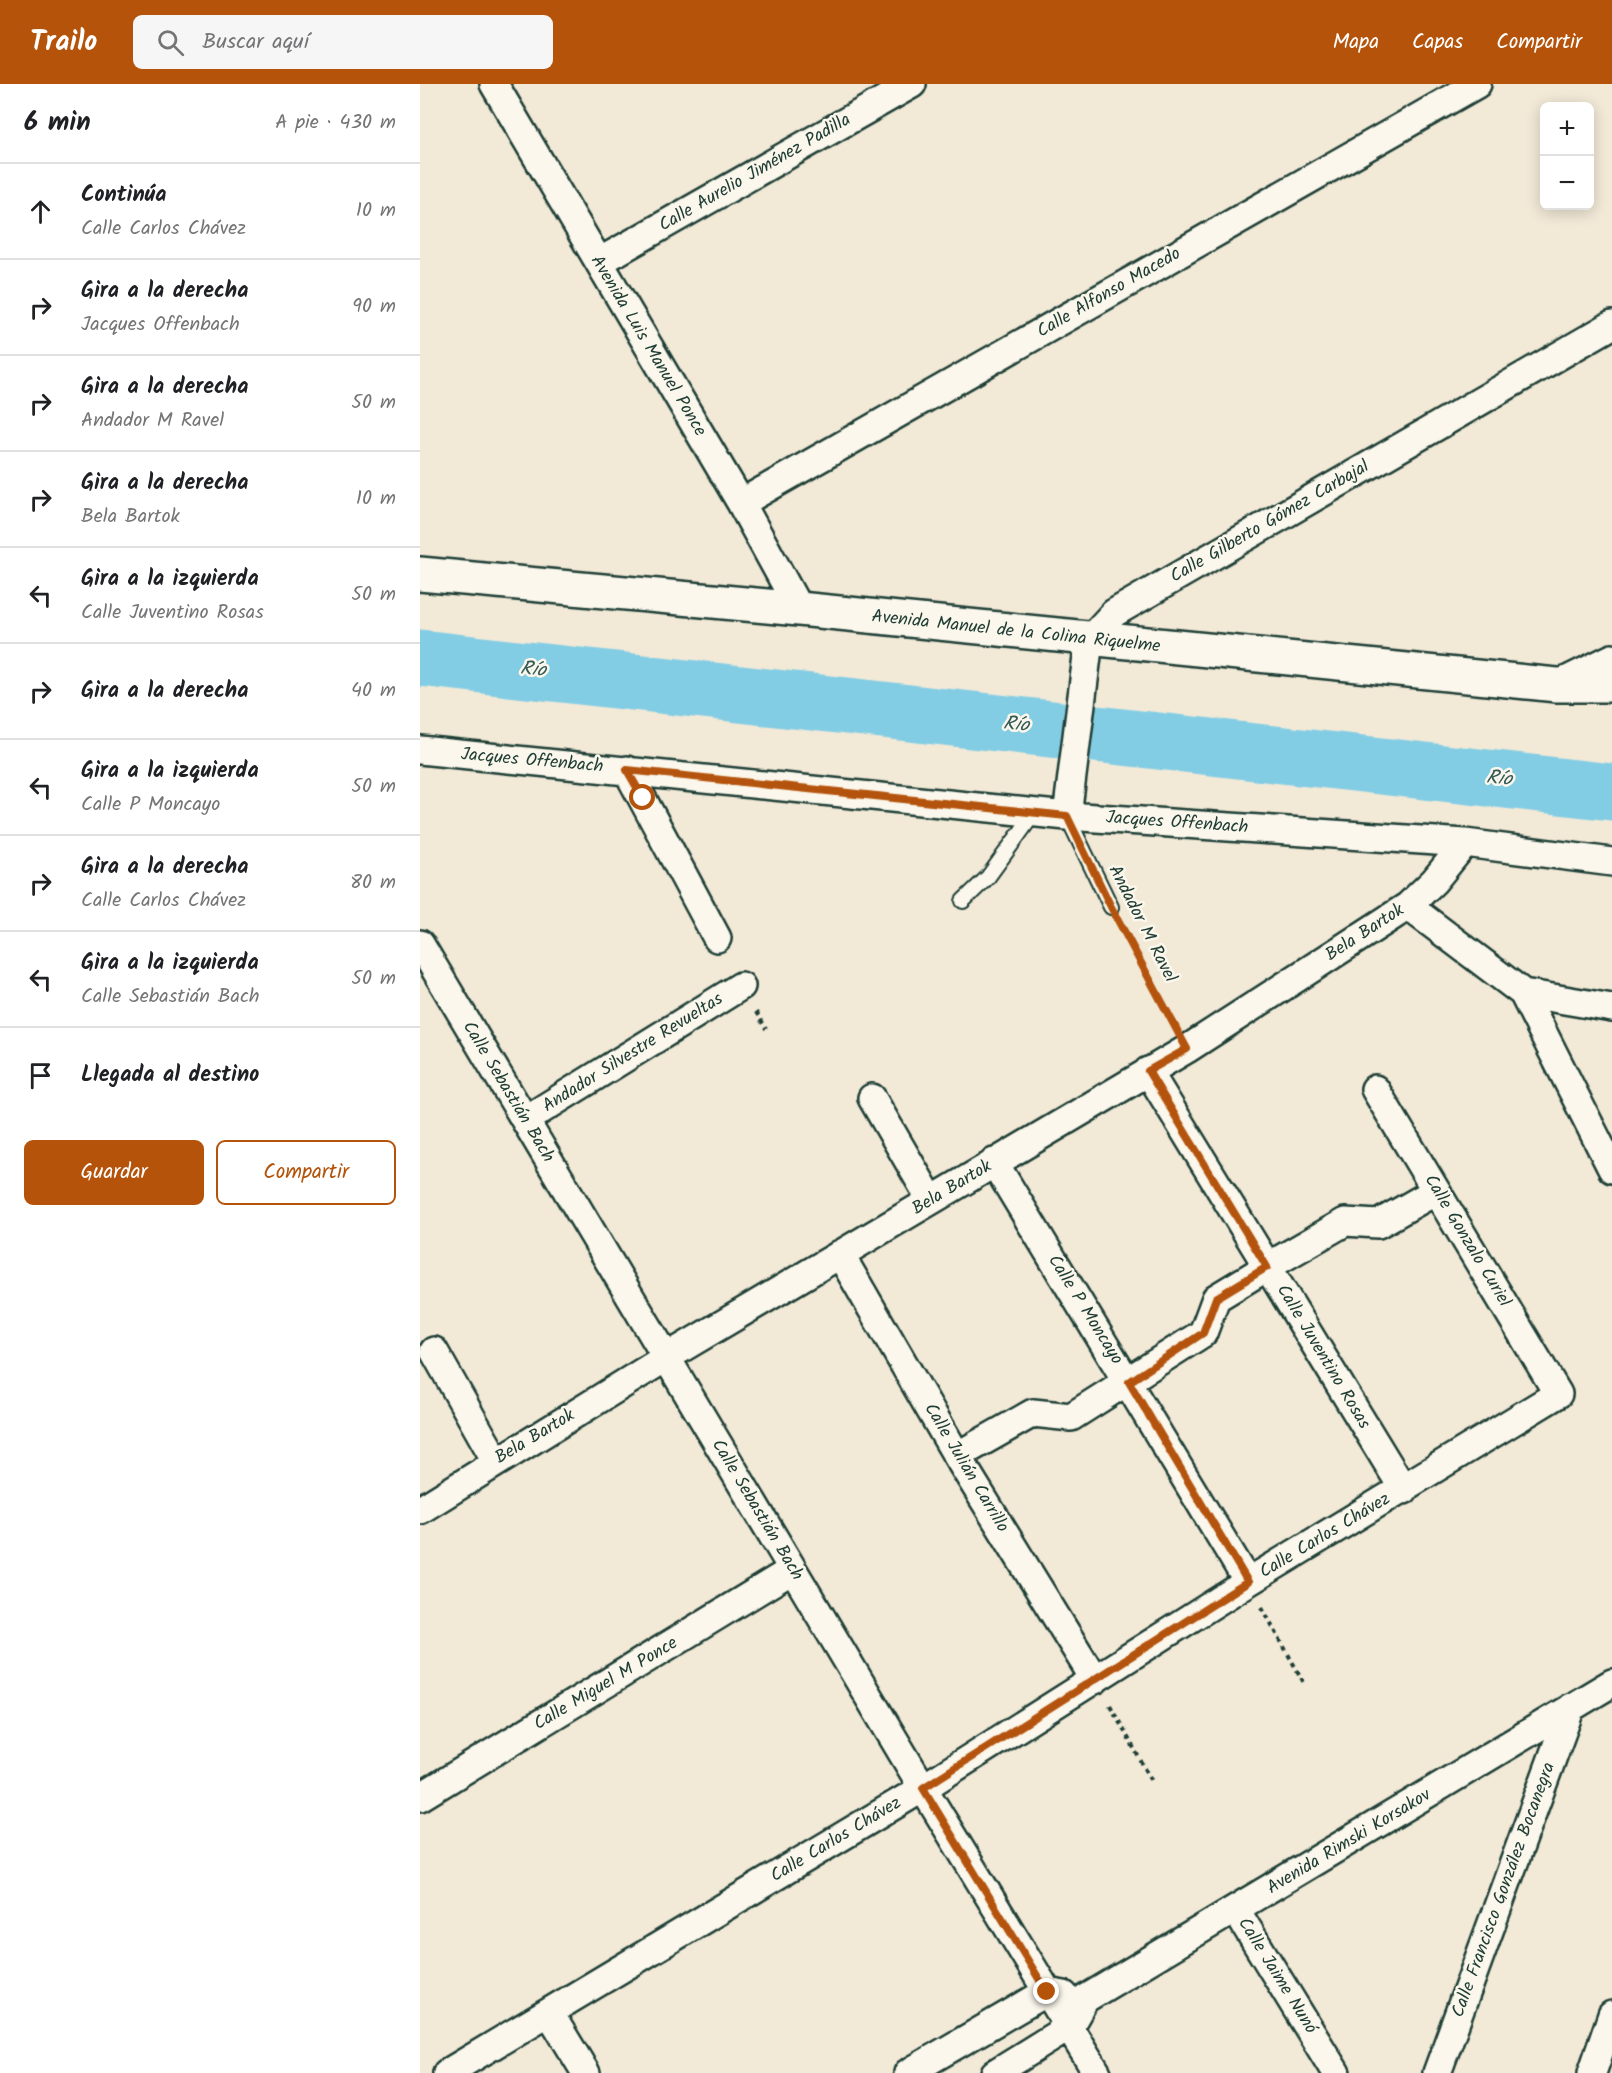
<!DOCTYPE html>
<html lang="es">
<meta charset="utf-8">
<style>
:root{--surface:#fff;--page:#f6f6f6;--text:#202124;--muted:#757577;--line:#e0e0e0;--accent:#b45309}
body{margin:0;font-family:Kalam,sans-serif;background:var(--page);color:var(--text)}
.controls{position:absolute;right:18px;top:18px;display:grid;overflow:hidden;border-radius:9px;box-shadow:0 3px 15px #0003}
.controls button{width:54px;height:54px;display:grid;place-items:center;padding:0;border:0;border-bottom:2px solid var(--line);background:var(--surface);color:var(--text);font:30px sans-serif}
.stop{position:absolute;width:18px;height:18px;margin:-14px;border:4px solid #b45309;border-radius:50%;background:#fff}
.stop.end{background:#b45309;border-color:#fff;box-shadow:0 2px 6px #0008}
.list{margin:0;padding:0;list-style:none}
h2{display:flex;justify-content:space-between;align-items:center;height:78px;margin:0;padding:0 24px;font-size:26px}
h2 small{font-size:20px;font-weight:400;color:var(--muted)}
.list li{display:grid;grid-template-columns:39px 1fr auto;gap:18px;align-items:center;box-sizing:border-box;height:96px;padding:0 24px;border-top:2px solid var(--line)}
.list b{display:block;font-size:22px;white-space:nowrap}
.list p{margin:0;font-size:20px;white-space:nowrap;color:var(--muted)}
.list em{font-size:20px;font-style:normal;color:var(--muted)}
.actions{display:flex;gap:12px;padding:18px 24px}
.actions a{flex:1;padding:14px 0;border:2px solid var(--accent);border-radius:9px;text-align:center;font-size:21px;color:var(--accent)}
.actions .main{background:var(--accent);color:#fff}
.icon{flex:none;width:33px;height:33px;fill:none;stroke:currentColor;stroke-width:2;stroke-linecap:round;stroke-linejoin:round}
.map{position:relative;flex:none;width:1192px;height:1989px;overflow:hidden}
header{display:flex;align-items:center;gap:36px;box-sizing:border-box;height:84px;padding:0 30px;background:var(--accent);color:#fff}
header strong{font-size:28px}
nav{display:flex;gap:33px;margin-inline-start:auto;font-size:21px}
.search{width:420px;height:54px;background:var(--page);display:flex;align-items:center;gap:15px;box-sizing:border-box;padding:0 21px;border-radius:9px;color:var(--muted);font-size:22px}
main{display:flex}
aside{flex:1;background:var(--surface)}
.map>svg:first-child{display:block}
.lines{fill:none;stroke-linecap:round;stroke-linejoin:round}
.river{stroke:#83cde4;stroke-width:57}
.lane-casing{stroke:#1f3d34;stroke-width:18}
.street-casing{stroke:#1f3d34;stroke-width:32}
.secondary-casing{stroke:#1f3d34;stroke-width:38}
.path{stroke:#1f3d34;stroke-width:4;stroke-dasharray:4.5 4.5;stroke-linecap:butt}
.lane{stroke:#fbf7ec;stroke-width:14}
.street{stroke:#fbf7ec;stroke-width:27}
.secondary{stroke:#fbf7ec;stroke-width:33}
.route{stroke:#b45309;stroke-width:8}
.labels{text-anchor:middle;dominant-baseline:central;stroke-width:5;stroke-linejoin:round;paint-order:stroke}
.street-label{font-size:18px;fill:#1f3d34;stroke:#fbf7ec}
.water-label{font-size:20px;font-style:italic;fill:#335a57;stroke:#fbf7ec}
</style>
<header>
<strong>Trailo</strong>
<div class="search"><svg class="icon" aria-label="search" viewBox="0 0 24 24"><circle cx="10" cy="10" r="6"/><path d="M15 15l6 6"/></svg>Buscar aquí</div>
<nav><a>Mapa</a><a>Capas</a><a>Compartir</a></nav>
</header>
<main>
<aside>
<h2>6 min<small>A pie · 430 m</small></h2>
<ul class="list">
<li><svg class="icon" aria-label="ahead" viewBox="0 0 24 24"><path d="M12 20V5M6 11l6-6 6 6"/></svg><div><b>Continúa</b><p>Calle Carlos Chávez</p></div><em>10 m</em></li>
<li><svg class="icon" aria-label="right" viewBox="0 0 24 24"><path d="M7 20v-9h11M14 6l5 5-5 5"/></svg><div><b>Gira a la derecha</b><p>Jacques Offenbach</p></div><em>90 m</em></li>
<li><svg class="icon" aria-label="right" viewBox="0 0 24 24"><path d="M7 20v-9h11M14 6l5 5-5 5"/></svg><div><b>Gira a la derecha</b><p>Andador M Ravel</p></div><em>50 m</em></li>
<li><svg class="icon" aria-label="right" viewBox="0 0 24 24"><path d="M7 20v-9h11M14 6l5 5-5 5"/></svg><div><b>Gira a la derecha</b><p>Bela Bartok</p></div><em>10 m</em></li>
<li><svg class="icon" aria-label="left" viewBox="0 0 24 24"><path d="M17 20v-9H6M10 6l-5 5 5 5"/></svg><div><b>Gira a la izquierda</b><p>Calle Juventino Rosas</p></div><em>50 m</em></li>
<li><svg class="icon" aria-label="right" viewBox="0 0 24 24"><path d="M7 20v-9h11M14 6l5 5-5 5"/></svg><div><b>Gira a la derecha</b></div><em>40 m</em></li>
<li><svg class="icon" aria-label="left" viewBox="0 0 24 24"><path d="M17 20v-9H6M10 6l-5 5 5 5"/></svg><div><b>Gira a la izquierda</b><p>Calle P Moncayo</p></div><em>50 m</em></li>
<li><svg class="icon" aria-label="right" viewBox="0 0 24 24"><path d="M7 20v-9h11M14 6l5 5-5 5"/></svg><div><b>Gira a la derecha</b><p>Calle Carlos Chávez</p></div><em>80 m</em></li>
<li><svg class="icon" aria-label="left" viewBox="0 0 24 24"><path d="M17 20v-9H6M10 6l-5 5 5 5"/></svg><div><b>Gira a la izquierda</b><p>Calle Sebastián Bach</p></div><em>50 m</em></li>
<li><svg class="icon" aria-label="arrive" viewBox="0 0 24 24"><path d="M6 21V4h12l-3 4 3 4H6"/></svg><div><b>Llegada al destino</b></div></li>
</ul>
<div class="actions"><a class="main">Guardar</a><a>Compartir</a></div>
</aside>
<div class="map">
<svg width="1192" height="1989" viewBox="0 0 1192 1989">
<rect width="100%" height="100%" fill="#f2e9d7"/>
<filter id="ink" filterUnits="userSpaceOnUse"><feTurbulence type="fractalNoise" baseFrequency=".0167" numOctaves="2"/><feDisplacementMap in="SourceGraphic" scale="12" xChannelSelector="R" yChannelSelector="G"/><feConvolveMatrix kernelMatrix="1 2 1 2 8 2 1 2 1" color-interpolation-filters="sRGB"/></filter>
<g filter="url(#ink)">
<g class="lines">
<path class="river" d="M0,574L1192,708"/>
<defs>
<path id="lane" d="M647,732L691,823
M543,817L568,793L615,728"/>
<path id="street" d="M74,0L321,419L379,525
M179,178L492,0
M321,419L1057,0
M1139,600L1192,574
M0,666L647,732L1045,759L1192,778
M207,686L297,854
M647,732L669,556L694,529L1192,241
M988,822L1103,909L1192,924
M0,860L503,1704L677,1989
M1103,909L1192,1085
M728,987L984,1406
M452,1014L511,1116
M105,1036L321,902
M574,1078L828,1498
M420,1170L537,1372L675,1596
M14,1267L76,1377
M537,1372L613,1329L651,1333L783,1249L796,1214L847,1183L925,1138L958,1140L1016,1107
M0,1426L247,1273L767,965L988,822L1014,797L1045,759
M0,1713L372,1486
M816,1826L916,1989
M129,1928L166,1989
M27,1989L503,1704L828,1498L1138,1310L955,1005
M488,1989L627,1908L644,1911
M575,1989L649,1943L665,1915L1192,1599
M1017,1989L1151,1623
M1172,1989L1192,1931"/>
<path id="secondary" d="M0,490L379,525L1137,601H1192"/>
</defs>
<use href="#lane" class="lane-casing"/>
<use href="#street" class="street-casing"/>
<use href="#secondary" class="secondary-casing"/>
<path class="path" d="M701,841L754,940
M336,928L346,945
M842,1523L884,1599
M690,1621L733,1699"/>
<use href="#lane" class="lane"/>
<use href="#street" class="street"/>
<use href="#secondary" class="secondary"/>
</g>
</g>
<g class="lines" filter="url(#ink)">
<path class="route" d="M223,714L207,686L647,732L691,823L767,965L728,987L847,1183L796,1214L783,1249L709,1298L828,1498L503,1704L627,1908"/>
</g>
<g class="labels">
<g class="street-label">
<text transform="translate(335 89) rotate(-30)">Calle Aurelio Jiménez Padilla</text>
<text transform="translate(689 209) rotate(-30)">Calle Alfonso Macedo</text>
<text transform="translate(228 262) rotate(59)">Avenida Luis Manuel Ponce</text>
<text transform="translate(850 438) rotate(-30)">Calle Gilberto Gómez Carbajal</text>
<text transform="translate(596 548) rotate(6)">Avenida Manuel de la Colina Riquelme</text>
<text transform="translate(112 677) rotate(5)">Jacques Offenbach</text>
<text transform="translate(757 739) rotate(4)">Jacques Offenbach</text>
<text transform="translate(722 840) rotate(63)">Andador M Ravel</text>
<text transform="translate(945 849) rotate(-33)">Bela Bartok</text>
<text transform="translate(213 969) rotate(-32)">Andador Silvestre Revueltas</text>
<text transform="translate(88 1008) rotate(59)">Calle Sebastián Bach</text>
<text transform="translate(532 1104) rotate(-31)">Bela Bartok</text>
<text transform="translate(1047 1157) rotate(59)">Calle Gonzalo Curiel</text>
<text transform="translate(665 1226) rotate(58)">Calle P Moncayo</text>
<text transform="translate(903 1273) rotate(59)">Calle Juventino Rosas</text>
<text transform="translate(115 1353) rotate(-31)">Bela Bartok</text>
<text transform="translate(546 1384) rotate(59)">Calle Julián Carrillo</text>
<text transform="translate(337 1426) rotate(59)">Calle Sebastián Bach</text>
<text transform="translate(905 1452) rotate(-31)">Calle Carlos Chávez</text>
<text transform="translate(186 1600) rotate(-31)">Calle Miguel M Ponce</text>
<text transform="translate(416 1756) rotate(-31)">Calle Carlos Chávez</text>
<text transform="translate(929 1758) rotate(-31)">Avenida Rimski Korsakov</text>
<text transform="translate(1084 1806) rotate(-70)">Calle Francisco González Bocanegra</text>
<text transform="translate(857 1892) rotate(58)">Calle Jaime Nunó</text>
</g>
<g class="water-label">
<text transform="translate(113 586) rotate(6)">Río</text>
<text transform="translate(596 641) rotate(6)">Río</text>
<text transform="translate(1079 695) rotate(6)">Río</text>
</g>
</g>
</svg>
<div class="controls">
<button>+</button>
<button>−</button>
</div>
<div class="stop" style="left:223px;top:714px"></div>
<div class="stop end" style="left:627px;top:1908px"></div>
</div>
</main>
